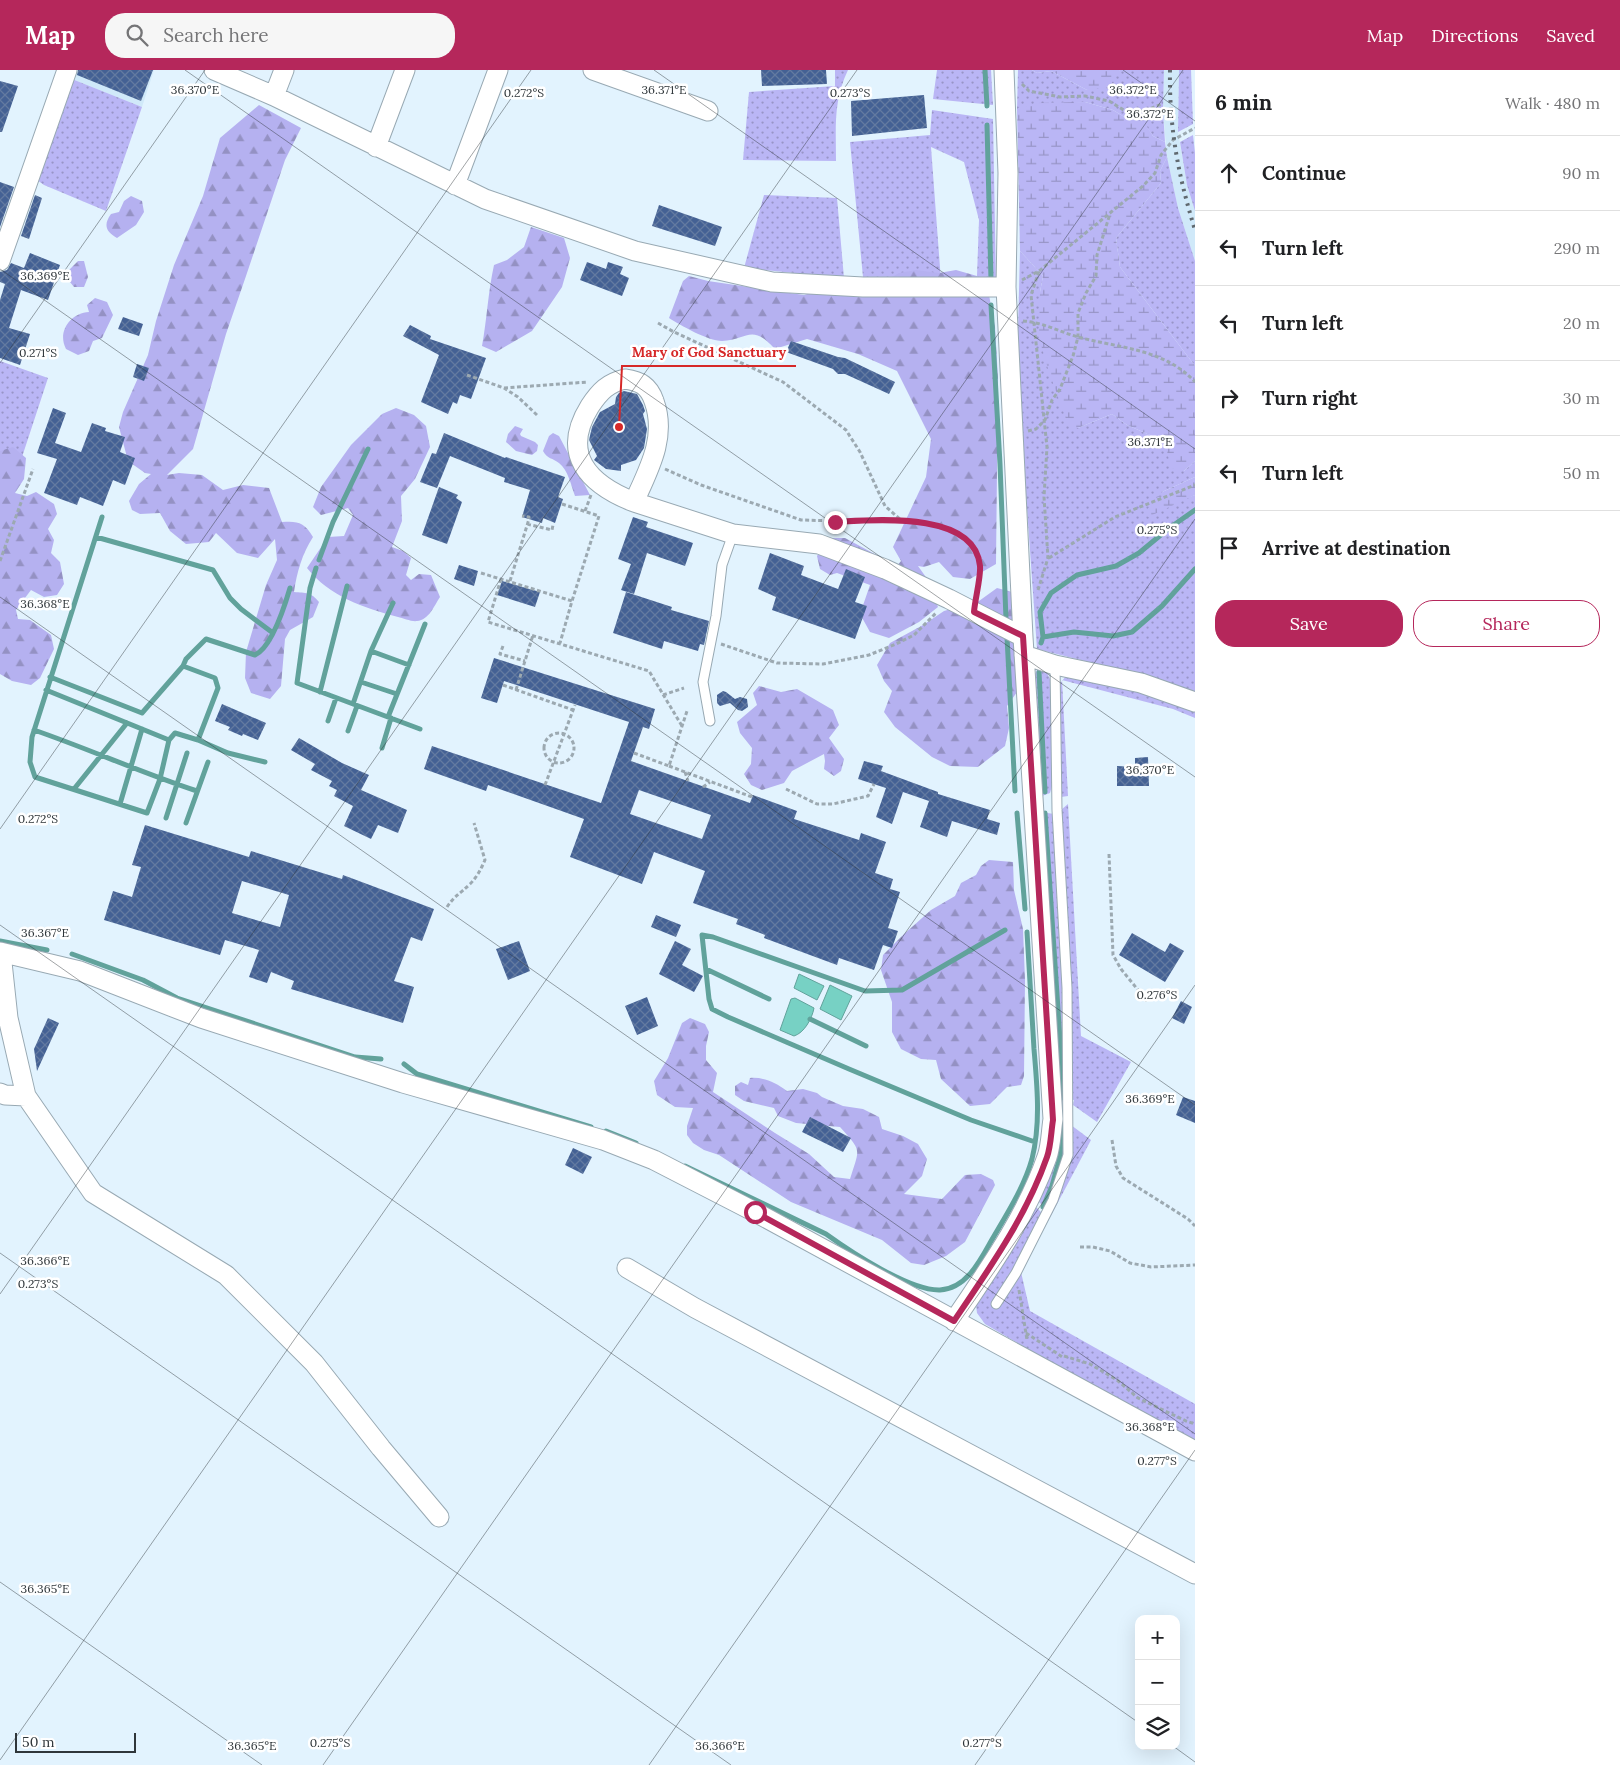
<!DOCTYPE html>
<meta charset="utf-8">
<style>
:root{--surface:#fff;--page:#f6f6f6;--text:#202124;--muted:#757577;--line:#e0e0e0;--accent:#b5275b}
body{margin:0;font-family:Lora,serif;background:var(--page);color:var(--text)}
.controls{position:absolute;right:15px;bottom:15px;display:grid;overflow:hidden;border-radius:10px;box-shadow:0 5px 20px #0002}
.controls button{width:45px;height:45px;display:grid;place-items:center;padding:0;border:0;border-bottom:1px solid var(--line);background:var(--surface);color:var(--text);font:25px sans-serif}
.scale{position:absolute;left:15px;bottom:12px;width:121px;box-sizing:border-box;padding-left:5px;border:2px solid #2f363a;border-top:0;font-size:14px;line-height:18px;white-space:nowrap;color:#2f363a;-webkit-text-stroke:4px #fff;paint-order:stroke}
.stop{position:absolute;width:15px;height:15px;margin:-11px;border:4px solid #b5275b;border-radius:50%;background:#fff}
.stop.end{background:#b5275b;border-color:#fff;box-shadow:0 1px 5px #0008}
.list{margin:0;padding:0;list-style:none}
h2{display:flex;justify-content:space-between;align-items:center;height:65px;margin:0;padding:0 20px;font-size:21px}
h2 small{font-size:16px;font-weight:400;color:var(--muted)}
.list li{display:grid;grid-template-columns:32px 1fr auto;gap:15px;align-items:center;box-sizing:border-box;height:75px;padding:0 20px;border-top:1px solid var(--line)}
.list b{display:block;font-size:19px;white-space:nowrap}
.list em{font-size:16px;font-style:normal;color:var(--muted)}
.actions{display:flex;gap:10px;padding:15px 20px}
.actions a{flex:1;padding:11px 0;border:1px solid var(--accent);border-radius:20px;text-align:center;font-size:18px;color:var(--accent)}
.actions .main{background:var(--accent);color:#fff}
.icon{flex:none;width:28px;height:28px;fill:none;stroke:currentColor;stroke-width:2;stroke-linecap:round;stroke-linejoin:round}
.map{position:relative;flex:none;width:1195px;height:1695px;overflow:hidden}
header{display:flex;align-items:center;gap:30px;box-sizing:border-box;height:70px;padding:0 25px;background:var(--accent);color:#fff}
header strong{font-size:24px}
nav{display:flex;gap:28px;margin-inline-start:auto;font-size:18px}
.search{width:350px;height:45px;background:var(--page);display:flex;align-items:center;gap:12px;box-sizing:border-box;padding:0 18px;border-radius:20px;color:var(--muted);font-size:19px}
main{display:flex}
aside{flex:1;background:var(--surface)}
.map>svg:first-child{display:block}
.built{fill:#d0e9f9}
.grass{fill:url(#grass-dots)}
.forest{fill:url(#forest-firs)}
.wetland{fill:url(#wetland-marsh)}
.water{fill:#77d1c4;stroke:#61a29b}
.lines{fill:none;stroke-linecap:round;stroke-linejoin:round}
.stream{stroke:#61a29b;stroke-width:5}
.building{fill:url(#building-cross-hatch);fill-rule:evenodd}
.service-casing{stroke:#98a9b3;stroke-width:11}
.minor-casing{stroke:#98a9b3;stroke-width:21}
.path{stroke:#9ca9b1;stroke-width:3;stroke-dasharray:4 2.5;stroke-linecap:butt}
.service{stroke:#fff;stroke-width:9}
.minor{stroke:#fff;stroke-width:19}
.rail{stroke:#60696f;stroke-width:4;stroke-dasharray:2.5 5;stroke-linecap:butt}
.route{stroke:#b5275b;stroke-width:6}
.ticks{fill:none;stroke:#2f363a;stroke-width:1;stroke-opacity:0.45}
.ticks-label{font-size:12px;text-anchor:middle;fill:#2f363a;stroke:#fff;stroke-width:5;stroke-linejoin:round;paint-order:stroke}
.leader{fill:none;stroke:#d62828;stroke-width:2}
.callout-dot{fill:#d62828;stroke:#fff;stroke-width:2}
.callout-label{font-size:14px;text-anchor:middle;font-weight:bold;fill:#d62828;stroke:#fff;stroke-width:5;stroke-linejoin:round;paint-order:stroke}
</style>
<header>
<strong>Map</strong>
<div class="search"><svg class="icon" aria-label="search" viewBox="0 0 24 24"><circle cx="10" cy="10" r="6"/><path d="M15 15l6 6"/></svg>Search here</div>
<nav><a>Map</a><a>Directions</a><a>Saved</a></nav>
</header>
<main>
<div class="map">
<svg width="1195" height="1695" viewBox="0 0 1195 1695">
<defs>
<pattern id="grass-dots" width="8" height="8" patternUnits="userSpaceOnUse" patternTransform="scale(1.25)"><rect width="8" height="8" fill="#bab6f5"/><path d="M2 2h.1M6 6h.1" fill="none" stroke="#9895c7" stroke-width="1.8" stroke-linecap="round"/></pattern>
<pattern id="forest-firs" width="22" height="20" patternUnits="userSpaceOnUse" patternTransform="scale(1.25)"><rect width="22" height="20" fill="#b5b1f0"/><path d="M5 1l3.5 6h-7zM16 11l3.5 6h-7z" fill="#9491c3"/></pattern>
<pattern id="wetland-marsh" width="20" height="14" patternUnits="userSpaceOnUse" patternTransform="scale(1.25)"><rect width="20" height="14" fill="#bab6f5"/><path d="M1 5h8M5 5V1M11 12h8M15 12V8" fill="none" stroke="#9895c7"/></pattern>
<pattern id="building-cross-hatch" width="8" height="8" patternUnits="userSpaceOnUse" patternTransform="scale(1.25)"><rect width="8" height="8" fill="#446194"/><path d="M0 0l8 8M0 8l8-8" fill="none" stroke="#637aa0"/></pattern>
</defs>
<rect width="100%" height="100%" fill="#e2f3fe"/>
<path class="built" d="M75,0H154L142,37L72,9Z
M1164,0H1179L1178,62L1187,115L1195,141V191L1178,138L1167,87L1163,41Z"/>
<path class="grass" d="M835,0H848C833,31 836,58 836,91L743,90L749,22L835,16Z
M937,0H991L993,35L933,29Z
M1018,0H1032L1037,3L1051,1L1087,20L1120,0H1164L1163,41L1165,72L1153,66L1141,49L1145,45L1126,48L1113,40L1085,32L1017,39Z
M1179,0H1191L1193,54L1178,62Z
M72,9L142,37L106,141L44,115L37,110Z
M932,40L993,49L996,214L981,213L977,206L979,150L964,92L931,77L941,211L863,207L850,72L930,65Z
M1193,65L1195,83V141L1187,115L1180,72Z
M1167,87L1178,138L1195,191V296L1120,197L1116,168L1161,113L1160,101Z
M764,125L837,128L844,208L744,198Z
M1020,181L1043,206L1040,222L1078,358L1112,344L1127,355L1159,369L1184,401L1195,391V407L1162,422L1181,430L1195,425V623L1128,602L1037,579L1017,298Z
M0,291L48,308L0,454Z
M1037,600L1046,601L1051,611L1052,716L1050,723L1042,726L1035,604Z
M1069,602L1195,637V648L1173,639L1062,610L1068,726L1061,727L1059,615Z
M1068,734L1081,966L1131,992L1097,1052L1073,1035L1074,1030L1059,1028L1041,742L1054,744L1065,979L1061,740Z
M1062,1050L1067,1053L1065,1086L1046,1139L1038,1131L1059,1053Z
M1071,1055L1091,1070L1021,1202L1030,1241L1195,1334V1371L1076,1307L985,1254L977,1243L976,1235L1006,1187L1035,1136L1046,1147L1055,1131Z"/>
<path class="forest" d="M259,35L301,58L285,90L246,206L226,264L193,379L167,405L179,403L202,405L223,420L243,415L269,418L282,452C298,451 304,452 313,467C302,484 297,502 294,522C306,523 311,522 319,532L313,547L290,560L285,569L281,616L270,629L251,623L245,608L246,582L266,515L277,490L275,469L258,488L237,483L216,463L209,472L186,474L170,461L160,443L140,444L132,440L129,431L139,414L151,404L145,403L128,391L119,357L123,342L148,285L156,251L174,195L203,126L220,68Z
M131,126L142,131L144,142L136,155L117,168C106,162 103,155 111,144L119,142L124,131Z
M531,157L564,168L570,188L562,217L532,261L496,282L482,276C487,249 488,222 494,195L507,190L524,177Z
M78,191H84L88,207L84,217H74L70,212L67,202Z
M916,200L939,203L956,200L977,206L989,225L995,257L998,308L996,494L970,509L953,507L939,492L924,497L918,496L928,510L938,537L919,552L889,568L870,562L860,544L870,515L837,503L830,505L820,499L817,486L828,468H845L897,496L901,491L893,477L926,407L931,369L897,301L858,284L807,269L781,277L774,278C751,253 747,270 722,271C708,271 680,255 669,248L683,211L689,206L708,211L804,225L817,221L887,210L899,203Z
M95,228L107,232L113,245L102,268L93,271L89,281L78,285L66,279C57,262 70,243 89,242L87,235Z
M396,338L414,345L426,356L430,377L415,409L401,426L402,451L392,477L403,481L411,488L406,505L411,510L419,504L431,505L440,527C434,536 429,550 417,551C412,552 403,548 398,547C364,538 329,526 307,498L328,467L344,466L353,445L348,438L321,445L313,437L321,417L351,375L382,344Z
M515,356L523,359L520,364L521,366L535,372L538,375L537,381L532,385L516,381L506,372L508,364Z
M553,363L559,366L590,425L575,426C571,415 568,400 559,393C553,388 547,389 543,381L549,366Z
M13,377L26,388L24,409L15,423L27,426L36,422L54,434L57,444L48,459L54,470L51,483L60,492L64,514L57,525L44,527L31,520L16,540L18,549L30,550L51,565L54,579L40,608L31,615L12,611L0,604V381Z
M997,518L1012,522L1020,618L1007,636L1009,658L1005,676L978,697L950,696L932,687L895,657L884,642L892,621L884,611L877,595L890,573L923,555L944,541L979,531Z
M759,616L781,622L797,619L833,640L839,655L829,668L844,689L841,701L834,706L824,699L825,691L824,684L792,701L784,713L762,720L751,715L744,704L751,694L752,678L740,663L737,652L757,635L753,623Z
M989,790L1013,792L1014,820L1023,859L1025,910L1024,1006L1021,1015L1007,1017L990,1034L970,1036L941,1009L936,990L921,989L901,979L892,962V932L881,900L883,885L903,865L931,840L955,826L961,813L976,805L981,796Z
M690,948L705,954L709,962L706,976V990L717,1003L713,1022L775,1063L809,1084L834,1107L850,1109C860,1077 862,1082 840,1057L796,1053L778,1046L774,1038L744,1031L735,1025V1016L741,1012L748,1015L750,1008C764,1007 775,1012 787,1021L803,1019L817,1023L822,1027L843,1036L863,1039L879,1047L882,1059L903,1066L918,1074L927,1089L922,1106L904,1124L942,1129L965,1105L981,1104L993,1110L995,1115L965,1172L946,1186L924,1195L911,1193L882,1170L791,1132L719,1085L704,1080L693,1073L687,1065V1056L693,1038L675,1037L657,1025L654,1011L668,988L682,953Z"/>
<path class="wetland" d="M1032,0H1120L1109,17L1087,20L1051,1L1037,3Z
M1085,32L1113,40L1126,48L1146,45L1142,49L1153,66L1165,72L1167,87L1160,101L1161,113L1116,168L1120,197L1195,296V391L1184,401L1171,398L1167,381L1159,369L1127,355L1112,344L1078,358L1069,357L1049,302L1039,268L1040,222L1043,206L1020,181L1017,39L1037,33Z
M1195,407V425L1148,447L1145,442L1162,422Z"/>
<path class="water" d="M799,904L824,916L817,930L794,918Z
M830,915L852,926L841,950L820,939Z
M795,928L814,938C812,949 804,963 794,966L780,960L791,929Z"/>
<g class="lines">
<path class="stream" d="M985,0L987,36
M987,55L991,210
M991,235L1000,394L1006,549
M102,447L32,667L30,692L35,707L147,743L160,709L169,670L175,663L198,670L228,683L265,692
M96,467L213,500L230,528L241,539L273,563
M319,490L333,452L368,379
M316,498L310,518L297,613L420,659
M1007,567L1015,721
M1043,567L1074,562L1113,566L1132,562L1162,536L1195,499
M1041,573L1043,567L1040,542L1051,523L1077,505L1116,496L1139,483L1168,459L1195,440
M371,581L409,595
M1039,602L1045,722
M50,607L142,643L183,596
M361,612L397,624
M46,620L169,670
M320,622L347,516
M353,634L371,581L393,533
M388,647L425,554
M328,651L336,628
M34,660C89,679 142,703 197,721
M348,661L357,636
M198,670L218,618L215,608L183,596L186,589L206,569L255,585C272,577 285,535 290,518
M382,678L391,648
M74,719L127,653
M120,734L142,659
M1017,743L1025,839
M1045,743L1061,985L1062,1028
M166,748L187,683
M186,753L208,692
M1005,860L902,920L865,921L713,867L702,865L709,929L712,939L728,947L849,999L971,1050L1035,1072
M0,871L47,880
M72,884L143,910L177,928L355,987L381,989
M706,899L769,929
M810,949L866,976
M404,994L417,1004L591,1057
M606,1061L636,1073
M685,1096L826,1164C851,1182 910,1221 940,1220C965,1219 979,1193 990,1173C1005,1147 1024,1118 1032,1089C1041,1053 1037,1015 1034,979C1032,940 1029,901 1027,862
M1043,1137L1052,1116L1060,1087L1062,1050"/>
</g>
<path class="building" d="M78,0H153L141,31L77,5Z
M761,0H826L827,14L762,16Z
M0,11L18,16L2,62H0Z
M924,25L927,58L852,66L851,31Z
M0,112L14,117L0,157Z
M35,125L42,128L29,169L21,166Z
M659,135L722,157L715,176L652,156Z
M30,183L60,195L48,230L21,220L9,258L30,264L20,295L0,288V230L5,214L0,212V202L7,200L11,193L24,198Z
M587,192L606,199L608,192L623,197L620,204L629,208L622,226L580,210Z
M123,247L143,254L139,266L118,259Z
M410,255L431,266L430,269L486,288L471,329L460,325L457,334L453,332L448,344L421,332L439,285L403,266Z
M791,271L838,287L845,288L895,312L889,324L845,304H838L833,299L786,282Z
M137,294L149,298L144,311L133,307Z
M624,321L637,324L643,335L645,341L643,344L647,359L644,378L636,390L621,395V401L606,399L594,390L597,386L589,370L592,357L600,342L615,334L616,327L619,323Z
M53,338L66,343L55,373L81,382L92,353L106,358L105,361L125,367L120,382L135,388L125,415L113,410L103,436L80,427L77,435L44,423L57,389L37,383Z
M444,363L505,388L506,387L565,407L558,427L563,429L555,453L543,448L542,453L522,447L530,420L504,412L505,408L450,386L437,418L420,412L432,383L436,384Z
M439,417L458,425L456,428L462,432L447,474L422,465Z
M633,447L648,452L646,457L693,473L685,496L647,483L634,524L621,520L631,494L618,489Z
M770,483L804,496L801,505L838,519L846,499L865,507L855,532L867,536L855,569L772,540L776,527L758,519Z
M459,495L478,501L474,516L454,509Z
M502,511L540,522L535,537L497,525Z
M626,522L672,537L671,540L709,551L704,575L700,574L698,581L664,571L662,579L613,563Z
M494,588L655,639L649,659L643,657L631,691L750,733L753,725L797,741L794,749L859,770L861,763L886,772L875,803L893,809L890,819L900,822L888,858L898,861L892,878L883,875L874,900L839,888L837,895L764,868L765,865L736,854L738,849L693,833L705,801L654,782L642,814L570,787L584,749L488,715L486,721L424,699L432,676L601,733L629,652L504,611L497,633L481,628ZM639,720L711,745L702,769L630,744Z
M723,621L726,622L735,629L740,627L747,629L748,637L742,641L738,640L730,633L720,636L717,633V625Z
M222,634L266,653L258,670L243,664L242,666L228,660L230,657L215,651Z
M299,668L342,693L369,705L361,720L407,740L398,763L378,755L371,769L344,756L353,736L334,726L337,720L329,716L332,711L311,700L315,694L291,680Z
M1148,687L1149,716H1117V696L1135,697V688Z
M864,691L883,696L881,701L938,722V724L990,740L987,749L1000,753L997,765L952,751L947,767L920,757L929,731L903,722L892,754L876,747L886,718L858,709Z
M145,755L249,787L251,781L342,809L343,805L434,839L422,871L411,867L394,911L414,917L403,953L291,919L294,911L271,902L267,913L249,907L259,880L225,870L220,885L104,850L113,821L132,827L141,797L132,795ZM242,811L289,825L280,857L232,843Z
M656,845L681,855L676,867L651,857Z
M1132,863L1165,882L1170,873L1184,881L1165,912L1119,885Z
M519,871L530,901L508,910L496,879Z
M675,871L691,879L682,895L703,906L694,922L659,904Z
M647,927L658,956L637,965L625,936Z
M1181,931L1192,937L1184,954L1172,948Z
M48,948L59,953L37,1001L34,979Z
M1183,1027L1195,1031V1053L1176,1045Z
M810,1047L851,1068L843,1082L802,1062Z
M573,1078L592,1087L583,1104L565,1095Z"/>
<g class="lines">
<defs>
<path id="service" d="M710,651L703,612L716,546L722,495L733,464
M996,1234L1016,1203L1053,1130L1068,1085L1067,918L1057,740L1055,595"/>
<path id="minor" d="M214,0L274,26L485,129L635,181L772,212L863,217H1006
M593,0L708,41
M274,26L284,0
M376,77L405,0
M455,115L498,0
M0,191L67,0
M625,309C640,311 649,316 654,331C667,367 649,399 634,432C588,414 560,384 590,336C600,321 608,313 625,309Z
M634,432L733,464L819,474L885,499L949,529L1023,567
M1024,585L1055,595L1141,613L1195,632
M0,882L80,901L201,948L403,1013L603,1070L654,1090L755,1142L1195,1381
M1,883L8,948L26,1026L93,1123L226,1205L314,1293L381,1378L439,1447
M0,1023L5,1025L26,1026
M627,1198L695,1238L1195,1504
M954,1251C989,1199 1026,1147 1047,1087C1051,1076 1051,1062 1053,1049L1023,567L1006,217L1008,103L1004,0"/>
</defs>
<use href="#service" class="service-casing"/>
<use href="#minor" class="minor-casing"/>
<path class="path" d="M1022,14L1029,21L1060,27L1085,26L1109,31L1127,42L1144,41L1162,34
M1022,210L1039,201L1143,116L1155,103L1161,85L1173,70L1195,58
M1023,251C1042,252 1060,262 1078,267C1119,278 1165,279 1195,312
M658,253L674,262L783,312L846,360L860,382L885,436L901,450
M467,305L504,318L518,327L537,345
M504,318L588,312
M1028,361L1036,359L1045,350L1052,330L1060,319L1073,286L1078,267V243L1086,223L1096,206L1097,185L1110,144
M665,399L701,415L801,450L835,451L910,450L944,457L974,475L980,496L976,526
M562,434L599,446L572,531
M585,441L591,425
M527,454L552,460L553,455
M1049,488L1115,447L1195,415
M0,491L33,399
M481,503L572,531L560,573
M501,509L488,552L649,601L682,656
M510,511L529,449V447L522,446
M1038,520L1048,488L1044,427L1047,377L1031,225L1039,201
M721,574L777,593L823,594L869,585L896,574L914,565L937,542
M503,576L500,584L525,591
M503,615L573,640
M516,620L533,565
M663,625L684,618
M544 678a15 15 0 1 1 30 0a15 15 0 1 1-30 0Z
M634,683L669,696L687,641
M669,696L752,727
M685,702L688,711
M545,715L575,635
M703,717L710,712
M786,719L817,734H833L868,726L874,714
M1109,784L1113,885L1121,899L1147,931
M447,837C455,825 460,824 470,814C477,807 481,799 485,790L474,753
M1112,1070L1116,1096L1123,1108L1188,1149L1195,1156
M1080,1177H1093L1110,1181L1130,1193L1151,1197L1195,1195
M1019,1220L1027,1270
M1026,1263L1064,1288
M1064,1286L1090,1294L1117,1310L1138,1328L1186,1351L1195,1354"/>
<use href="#service" class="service"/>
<use href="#minor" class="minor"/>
<path class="rail" d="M1170,0C1169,57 1178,105 1195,160"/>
</g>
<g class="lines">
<path class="route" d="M755,1142L954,1251C989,1199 1026,1147 1047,1087C1051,1076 1051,1062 1053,1050L1023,566L974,542C975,529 981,507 980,496C975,440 873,450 835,452"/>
</g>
<path class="ticks" d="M185,0L1195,707M654,0L1195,379M1123,0L1195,51M0,199L1195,1035M0,293L205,0M0,527L1195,1364M0,759L531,0M0,855L1139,1653M0,1183L731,1695M0,1224L857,0M0,1512L262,1695M1173,1676L1195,1692M0,1690L1183,0M323,1695L1195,449M649,1695L1195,915M975,1695L1195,1380"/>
<g class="ticks-label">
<text x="1133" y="24">36.372°E</text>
<text x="195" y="24">36.370°E</text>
<text x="664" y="24">36.371°E</text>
<text x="524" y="27">0.272°S</text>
<text x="850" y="27">0.273°S</text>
<text x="1150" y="48">36.372°E</text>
<text x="45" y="210">36.369°E</text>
<text x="38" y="287">0.271°S</text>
<text x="1150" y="376">36.371°E</text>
<text x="1157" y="464">0.275°S</text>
<text x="45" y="538">36.368°E</text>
<text x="1150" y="704">36.370°E</text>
<text x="38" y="753">0.272°S</text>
<text x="45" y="867">36.367°E</text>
<text x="1157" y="929">0.276°S</text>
<text x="1150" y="1033">36.369°E</text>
<text x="45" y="1195">36.366°E</text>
<text x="38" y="1218">0.273°S</text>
<text x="1150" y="1361">36.368°E</text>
<text x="1157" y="1395">0.277°S</text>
<text x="45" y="1523">36.365°E</text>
<text x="330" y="1677">0.275°S</text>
<text x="982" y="1677">0.277°S</text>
<text x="252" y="1680">36.365°E</text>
<text x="720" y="1680">36.366°E</text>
</g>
<path class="leader" d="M619 357L622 296H796"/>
<circle class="callout-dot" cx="619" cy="357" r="5"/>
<g class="callout-label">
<text x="709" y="287">Mary of God Sanctuary</text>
</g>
</svg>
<div class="controls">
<button>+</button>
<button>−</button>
<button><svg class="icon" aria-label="layers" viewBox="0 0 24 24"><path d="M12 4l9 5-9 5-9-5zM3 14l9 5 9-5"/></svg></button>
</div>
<div class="scale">50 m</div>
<div class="stop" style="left:755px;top:1142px"></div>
<div class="stop end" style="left:835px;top:452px"></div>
</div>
<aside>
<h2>6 min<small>Walk · 480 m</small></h2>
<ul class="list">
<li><svg class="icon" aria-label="ahead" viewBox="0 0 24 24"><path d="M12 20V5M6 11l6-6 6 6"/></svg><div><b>Continue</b></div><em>90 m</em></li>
<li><svg class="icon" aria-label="left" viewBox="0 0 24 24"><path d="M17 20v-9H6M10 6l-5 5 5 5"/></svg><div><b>Turn left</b></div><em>290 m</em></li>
<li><svg class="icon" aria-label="left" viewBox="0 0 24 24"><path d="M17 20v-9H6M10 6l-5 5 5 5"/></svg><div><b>Turn left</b></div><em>20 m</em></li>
<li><svg class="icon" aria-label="right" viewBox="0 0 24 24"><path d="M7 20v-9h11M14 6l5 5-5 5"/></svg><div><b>Turn right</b></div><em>30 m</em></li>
<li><svg class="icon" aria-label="left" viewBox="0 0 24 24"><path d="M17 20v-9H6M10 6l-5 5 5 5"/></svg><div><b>Turn left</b></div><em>50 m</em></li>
<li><svg class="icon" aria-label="arrive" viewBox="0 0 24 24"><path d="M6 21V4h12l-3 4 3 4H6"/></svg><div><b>Arrive at destination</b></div></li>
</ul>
<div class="actions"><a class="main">Save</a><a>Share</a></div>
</aside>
</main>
